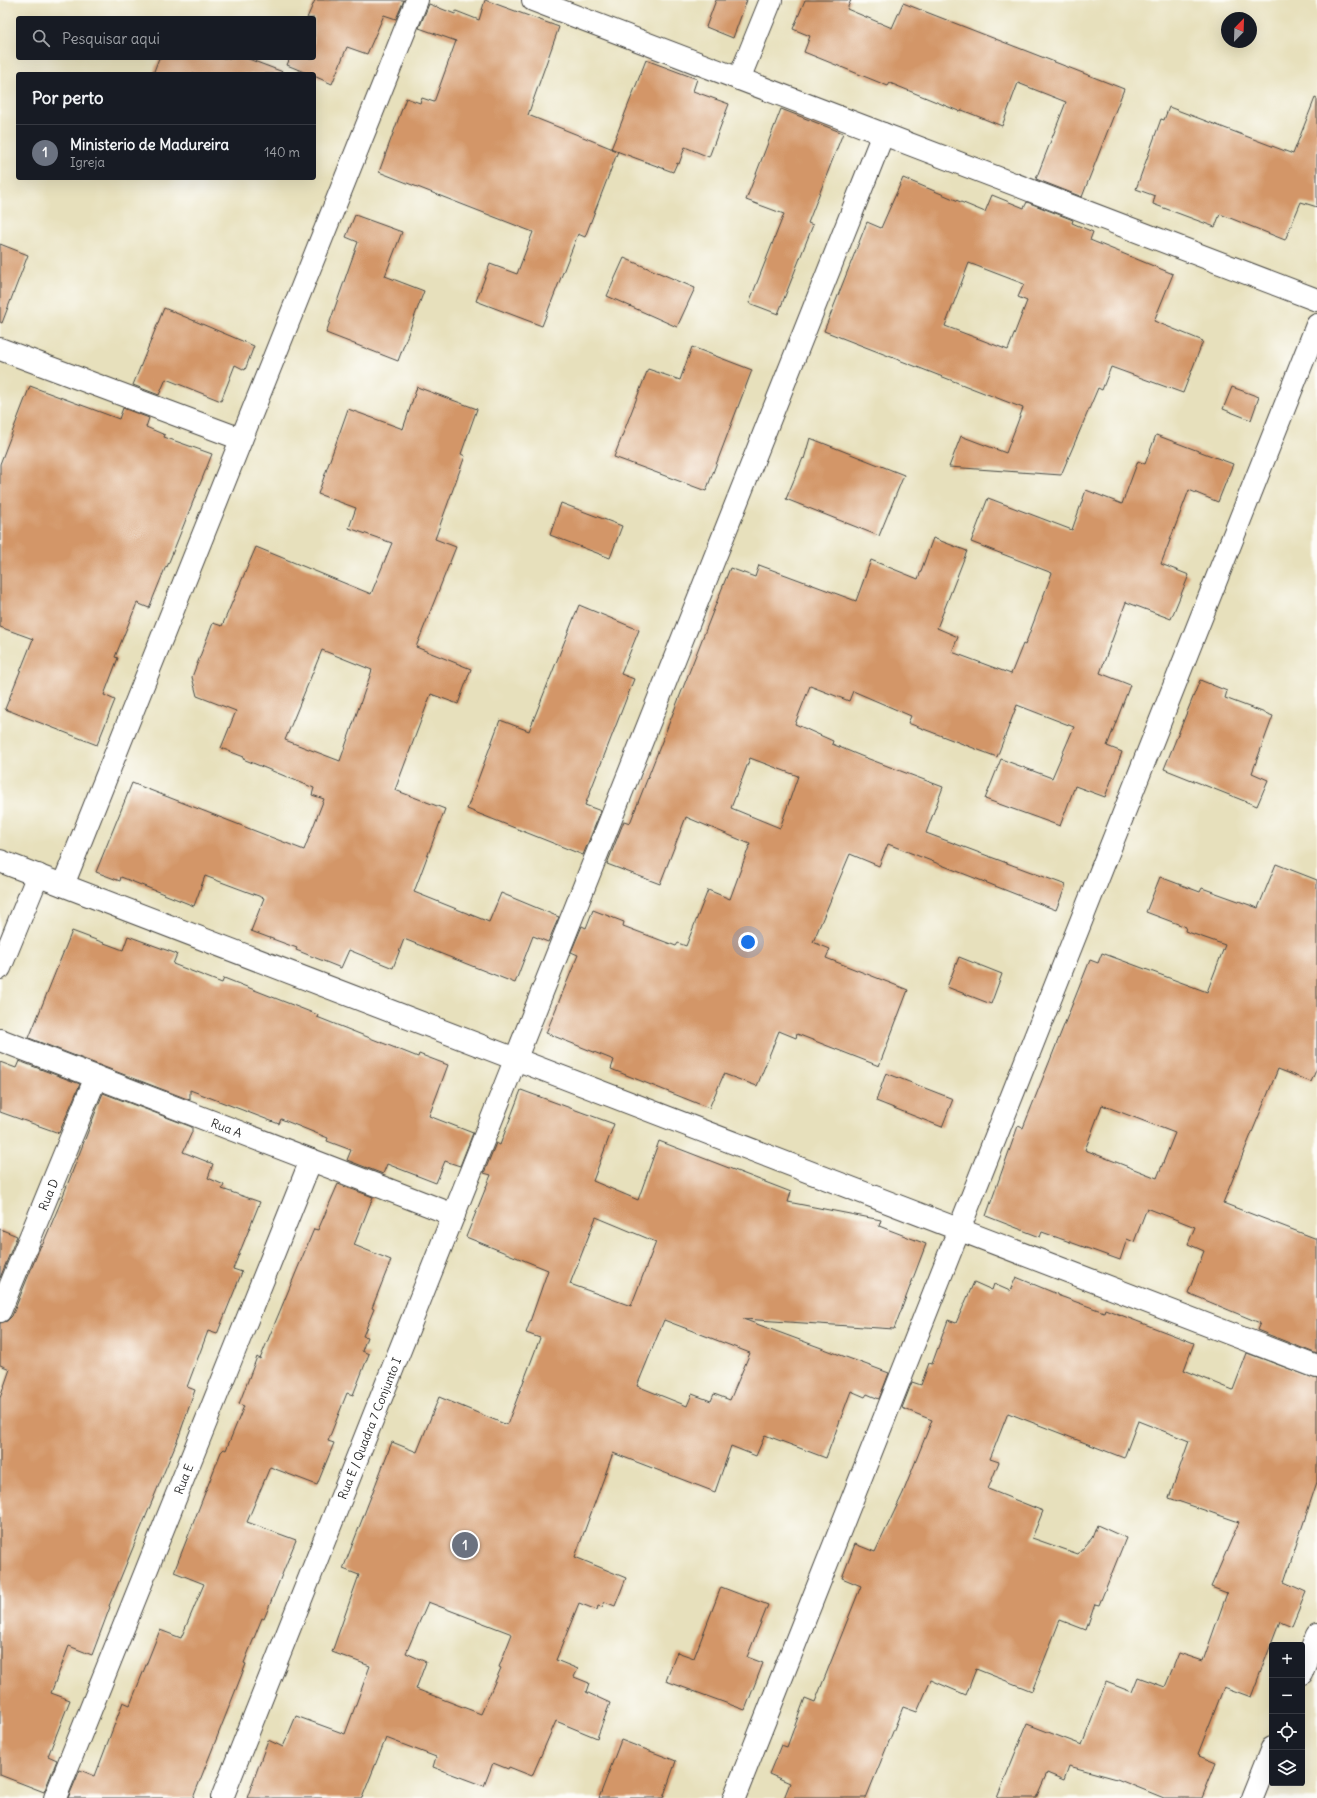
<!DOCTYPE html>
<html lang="pt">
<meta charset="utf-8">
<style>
:root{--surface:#171b24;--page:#20242c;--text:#f1f3f6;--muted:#9ea1a6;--line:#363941;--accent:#b45309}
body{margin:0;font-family:Delius,sans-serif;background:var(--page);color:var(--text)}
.controls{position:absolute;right:12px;bottom:12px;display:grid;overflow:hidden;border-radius:4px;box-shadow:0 4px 16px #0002}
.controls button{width:36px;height:36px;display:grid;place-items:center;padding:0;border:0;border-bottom:1px solid var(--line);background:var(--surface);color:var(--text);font:20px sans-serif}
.compass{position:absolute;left:1221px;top:12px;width:36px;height:36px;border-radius:50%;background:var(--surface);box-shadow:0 4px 16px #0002;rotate:23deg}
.you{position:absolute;left:748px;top:942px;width:14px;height:14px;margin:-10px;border:3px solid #fff;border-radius:50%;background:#1a73e8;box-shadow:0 0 0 6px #1a73e833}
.badge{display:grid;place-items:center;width:26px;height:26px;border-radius:50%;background:var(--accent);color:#fff;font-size:13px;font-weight:700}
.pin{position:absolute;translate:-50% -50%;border:2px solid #fff;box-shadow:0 1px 4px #0006}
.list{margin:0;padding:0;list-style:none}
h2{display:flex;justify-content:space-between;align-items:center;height:52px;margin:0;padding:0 16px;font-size:17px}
h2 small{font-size:13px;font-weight:400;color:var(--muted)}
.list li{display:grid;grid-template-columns:26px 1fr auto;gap:12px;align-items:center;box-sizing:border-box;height:56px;padding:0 16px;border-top:1px solid var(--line)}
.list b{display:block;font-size:15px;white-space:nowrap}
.list p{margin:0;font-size:13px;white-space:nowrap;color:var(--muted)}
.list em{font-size:13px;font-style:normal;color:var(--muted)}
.icon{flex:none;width:22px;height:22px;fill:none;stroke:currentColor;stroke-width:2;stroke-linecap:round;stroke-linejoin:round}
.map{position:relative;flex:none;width:1317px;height:1798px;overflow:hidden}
.search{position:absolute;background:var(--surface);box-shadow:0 4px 16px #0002;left:16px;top:16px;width:300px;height:44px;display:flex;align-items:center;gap:10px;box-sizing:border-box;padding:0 14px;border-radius:4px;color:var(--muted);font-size:15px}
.panel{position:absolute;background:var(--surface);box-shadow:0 4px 16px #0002;left:16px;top:72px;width:300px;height:108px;border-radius:4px}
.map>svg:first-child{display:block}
.building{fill:#d39668;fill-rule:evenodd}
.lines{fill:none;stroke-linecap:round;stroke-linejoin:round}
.minor-casing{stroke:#474641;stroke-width:24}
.minor{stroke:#fff;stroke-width:22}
.labels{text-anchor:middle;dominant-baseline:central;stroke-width:4;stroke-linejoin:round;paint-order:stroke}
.street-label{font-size:12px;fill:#2b2b2b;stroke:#fdfcf7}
</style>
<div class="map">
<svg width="1317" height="1798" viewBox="0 0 1317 1798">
<rect width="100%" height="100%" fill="#fdfcf7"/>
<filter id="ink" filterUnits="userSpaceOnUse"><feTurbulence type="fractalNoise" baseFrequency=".025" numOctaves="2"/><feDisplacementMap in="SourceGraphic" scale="8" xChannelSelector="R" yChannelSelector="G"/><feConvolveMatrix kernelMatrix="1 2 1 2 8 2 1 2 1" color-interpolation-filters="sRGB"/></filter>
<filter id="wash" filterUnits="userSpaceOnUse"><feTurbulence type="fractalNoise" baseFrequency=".012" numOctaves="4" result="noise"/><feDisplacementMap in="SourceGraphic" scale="16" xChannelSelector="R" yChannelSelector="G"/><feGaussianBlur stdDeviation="0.9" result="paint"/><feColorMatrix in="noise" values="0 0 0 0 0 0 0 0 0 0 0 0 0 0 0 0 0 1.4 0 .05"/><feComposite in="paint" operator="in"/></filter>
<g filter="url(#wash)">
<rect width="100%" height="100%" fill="#e7e0bc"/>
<g id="blocks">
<path class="building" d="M315,0H404L396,19L384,15L367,54L347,47L332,84L314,76V74H309L287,65L290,58H314V18H307Z
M485,0L559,27L528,115L618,151L585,237L578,234L542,326L476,301L490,264L517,274L533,232L379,172L406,98L420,103L422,98L434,102L456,41L419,28L429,4L455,14L456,11L479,20Z
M716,0H747L733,38L706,27Z
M805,0H851L847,9L892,28L903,3L1124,89L1082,197L1036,179L1066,102L1018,83L1002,126L962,110L961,112L890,83L888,86L804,52L810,36L793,29Z
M159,58H246L283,72L282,74H153Z
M646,60L697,79L693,91L729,104L709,157L685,147L679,164L677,163L673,172L611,149Z
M1315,98L1317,99V207L1301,202L1285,240L1220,214L1215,227L1153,204L1155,196L1136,189L1161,119L1164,120L1169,107L1293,154Z
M781,109L843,133L808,223L813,225L778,314L749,303L784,214L746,200Z
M903,178L985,212L992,195L1024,208L1027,202L1073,220L1072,223L1093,232L1090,240L1173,274L1154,321L1203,341L1183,393L1111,367L1102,390L1098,388L1061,475L949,467L961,436L1006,453L1023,408L824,331L867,222L881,228ZM969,263L1024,284L1018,297L1027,301L1008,350L945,326Z
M355,215L402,232L385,276L424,291L398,361L326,333L358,242L346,237Z
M0,244L28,255L2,323L0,322Z
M624,258L695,288L677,327L607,296Z
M164,308L254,346L245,370L235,365L221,401L166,379L159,395L133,385Z
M692,347L752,370L706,491L614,457L648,369L680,380Z
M30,386L119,419L123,408L149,418L146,427L165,435L164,437L212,454L167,567L166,566L149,608L137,603L115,657L118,658L104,695L115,700L97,745L5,709L33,639L0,627V464Z
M417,387L477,409L461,454L465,456L435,539L456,547L416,647L471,669L458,704L431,694L395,790L445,809L414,892L489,922L501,893L559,917L548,942L533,936L515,983L404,939L393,968L349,950L341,968L296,950L297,948L251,931L264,898L205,876L194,906L121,877L120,881L96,872L132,783L304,850L324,799L312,795L314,788L243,759L244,757L221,748L236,711L197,696L192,677L213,623L222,626L256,547L371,594L392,543L349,528L356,508L318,494L348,409L403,429ZM322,650L372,670L340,761L285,740Z
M1232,387L1259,397L1251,420L1223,409Z
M1156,435L1233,464L1218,502L1189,490L1161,564L1189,575L1171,619L1126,602L1100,673L1130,685L1107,746L1122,752L1105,797L1075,786L1060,826L985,799L1001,759L1052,778L1074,727L1017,705L997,757L908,723L911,716L853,691L849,701L810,686L795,724L833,741L832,744L861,756L943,787L926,833L1066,885L1056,910L888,844L879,866L850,854L813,942L830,949L826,958L908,990L879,1066L797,1034L796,1038L779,1031L757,1086L724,1074L709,1108L611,1069L614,1060L546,1033L578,955L571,952L582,926L586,928L593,910L624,922L623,926L676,946L678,943L686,946L708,890L730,899L750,844L686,817L660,884L607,864L624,821L630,823L730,568L755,577L759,565L856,601L871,560L918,579L933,538L967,551L937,628L958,637L952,652L1011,674L1023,644L1025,645L1052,573L971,542L988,498L1072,530L1086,490L1122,504L1138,461L1145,464ZM750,758L798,776L780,828L731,808Z
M810,438L904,475L879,536L786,499L803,458L804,459Z
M561,503L622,526L610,558L550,535Z
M579,605L639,630L621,674L634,679L585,805L601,811L583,855L467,809L500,720L529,731Z
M1200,680L1227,691L1225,698L1273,716L1252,773L1268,780L1257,806L1164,769Z
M1276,864L1317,880V1068L1311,1082L1278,1069L1223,1203L1317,1239V1354L1257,1330L1260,1323L1188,1293L1204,1251L1188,1244L1195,1227L1147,1208L1134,1242L1127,1239L1120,1260L1042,1232L1040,1237L986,1216L1018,1126L1023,1128L1090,960L1098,963L1102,953L1207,992L1225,945L1185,931L1186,927L1146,912L1160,877L1200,892L1202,888L1258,908ZM1102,1105L1175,1133L1157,1178L1085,1150Z
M72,931L123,950L128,936L177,954L173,964L222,983L224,978L318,1015L317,1017L418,1057L419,1054L448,1065L429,1116L473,1133L460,1166L445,1161L436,1183L387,1164L383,1174L347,1160L351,1150L327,1141L328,1138L281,1119L279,1124L190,1090V1100L29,1038Z
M959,957L1002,974L991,1004L947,987Z
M19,1061L80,1084L59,1133L0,1112V1062L16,1068Z
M886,1073L953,1099L942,1127L876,1101Z
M521,1090L614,1124L593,1181L638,1200L659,1141L791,1192L788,1202L881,1220L879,1226L926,1244L894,1329L743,1319L889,1373L879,1399L867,1394L865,1397L851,1391L826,1458L765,1435L756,1456L731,1446L715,1492L613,1453L575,1557L626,1578L615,1606L605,1602L602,1607L598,1606L597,1610L579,1603L556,1660L578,1669L574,1677L589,1683L586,1692L610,1703L597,1738L556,1721L532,1776L509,1767L508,1769L493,1763L484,1786L433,1767L436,1757L386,1738L362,1798H247L268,1740L283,1747L296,1716L345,1734L370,1666L332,1652L359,1575L343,1569L392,1442L417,1452L439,1397L507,1425L540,1338L526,1333L548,1270L466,1237L491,1175L484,1173L496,1143L500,1145ZM596,1217L656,1242L631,1306L570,1284ZM664,1320L750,1353L730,1400L714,1394L711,1401L692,1394L687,1406L637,1386ZM428,1602L512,1634L499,1667L501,1668L481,1714L416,1689L426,1662L406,1653Z
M103,1093L192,1127V1132L183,1152L213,1164L208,1178L224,1185L222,1189L260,1202L233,1269L242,1272L217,1334L208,1331L187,1387L195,1390L179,1436L109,1606L110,1607L92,1655L69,1646L51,1693L70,1700L48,1756L57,1760L44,1792L0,1775V1398L10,1369L0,1365V1323L7,1321L12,1316L41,1245L42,1246L59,1206Z
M338,1184L373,1197L354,1245L391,1260L372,1308L374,1309L363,1336L367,1337L362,1351L369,1354L353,1395L347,1393L328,1441L334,1443L317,1485L270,1467L247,1522L296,1540L264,1619L262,1618L244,1663L246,1664L193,1798H68L80,1770L95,1776L123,1702L130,1705L160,1630L181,1638L204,1584L174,1572L221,1452L224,1449L226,1450L244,1406L239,1404L257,1357L260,1359L314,1229L318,1230Z
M0,1229L17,1236L0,1278Z
M1016,1277L1057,1294V1295L1104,1312L1105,1309L1194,1343L1184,1370L1233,1390L1247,1353L1317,1379V1482L1284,1582L1306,1592L1292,1626L1280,1621L1251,1697L1224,1687L1198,1754L1200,1755L1199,1756L1216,1763L1202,1798H1164L1117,1779L1069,1766L1064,1780L1047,1773L1036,1798H997L1027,1724L1082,1745L1106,1682L1132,1692L1138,1677L1165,1687L1179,1653L1203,1661L1227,1593L1211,1587L1239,1522L1169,1498L1189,1441L1138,1421L1124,1458L1008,1413L990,1459L999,1462L988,1489L1043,1511L1032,1538L1078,1554L1092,1538L1097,1525L1126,1538L1099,1605L1095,1604L1086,1630L1060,1620L1032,1691L976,1669L966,1695L931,1680L917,1712L903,1707L866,1798H784L790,1783L769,1774L781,1745L787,1747L805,1698L815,1702L861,1586L842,1578L855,1544L875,1552L903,1493L932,1420L902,1408L912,1382L921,1385L929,1363L932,1364L948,1320L956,1323L974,1282L992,1290L994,1284L1010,1291Z
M721,1587L768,1605L747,1657L763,1663L745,1710L666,1681L677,1652L694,1658Z
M621,1740L676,1761L663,1798H599Z"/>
</g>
</g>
<g filter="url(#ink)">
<use href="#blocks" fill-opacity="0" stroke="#474641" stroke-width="1"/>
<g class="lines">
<defs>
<g id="minor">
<path d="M533,0L1317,300"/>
<path d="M739,79L771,0"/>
<path d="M0,349L241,439"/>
<path d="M0,861L1317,1367"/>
<path d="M63,885L417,0"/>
<path d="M0,968L38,875"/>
<path id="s1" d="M0,1040L454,1215"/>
<path id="s2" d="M0,1311L96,1077"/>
<path d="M1302,1673L1317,1636"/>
<path id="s3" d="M55,1798L311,1160"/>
<path id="s4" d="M222,1798L883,134"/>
<path d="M734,1798L1317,325"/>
<path d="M1252,1798L1272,1748"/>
</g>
</defs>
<use href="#minor" class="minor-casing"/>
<use href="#minor" class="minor"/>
</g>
</g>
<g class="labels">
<g class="street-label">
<text stroke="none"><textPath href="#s1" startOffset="243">Rua A</textPath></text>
<text stroke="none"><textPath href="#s2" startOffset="126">Rua D</textPath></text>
<text stroke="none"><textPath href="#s4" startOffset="398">Rua E / Quadra 7 Conjunto I</textPath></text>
<text stroke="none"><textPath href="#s3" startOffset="344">Rua E</textPath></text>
</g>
</g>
</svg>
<div class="controls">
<button>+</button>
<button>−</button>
<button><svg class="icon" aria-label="locate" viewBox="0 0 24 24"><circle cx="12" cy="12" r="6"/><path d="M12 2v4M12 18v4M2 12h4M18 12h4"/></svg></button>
<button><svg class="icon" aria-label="layers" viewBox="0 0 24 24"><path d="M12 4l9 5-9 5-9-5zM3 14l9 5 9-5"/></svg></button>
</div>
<svg class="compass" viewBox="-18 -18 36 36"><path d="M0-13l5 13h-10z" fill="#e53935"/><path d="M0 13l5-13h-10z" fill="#9ea1a6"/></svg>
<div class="you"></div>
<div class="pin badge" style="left:465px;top:1545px;background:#6b7280">1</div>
<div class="search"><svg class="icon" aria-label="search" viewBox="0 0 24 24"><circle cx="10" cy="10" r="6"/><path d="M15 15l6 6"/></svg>Pesquisar aqui</div>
<section class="panel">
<h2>Por perto<small></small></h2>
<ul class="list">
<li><span class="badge" style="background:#6b7280">1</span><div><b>Ministerio de Madureira</b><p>Igreja</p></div><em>140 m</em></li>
</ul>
</section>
</div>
